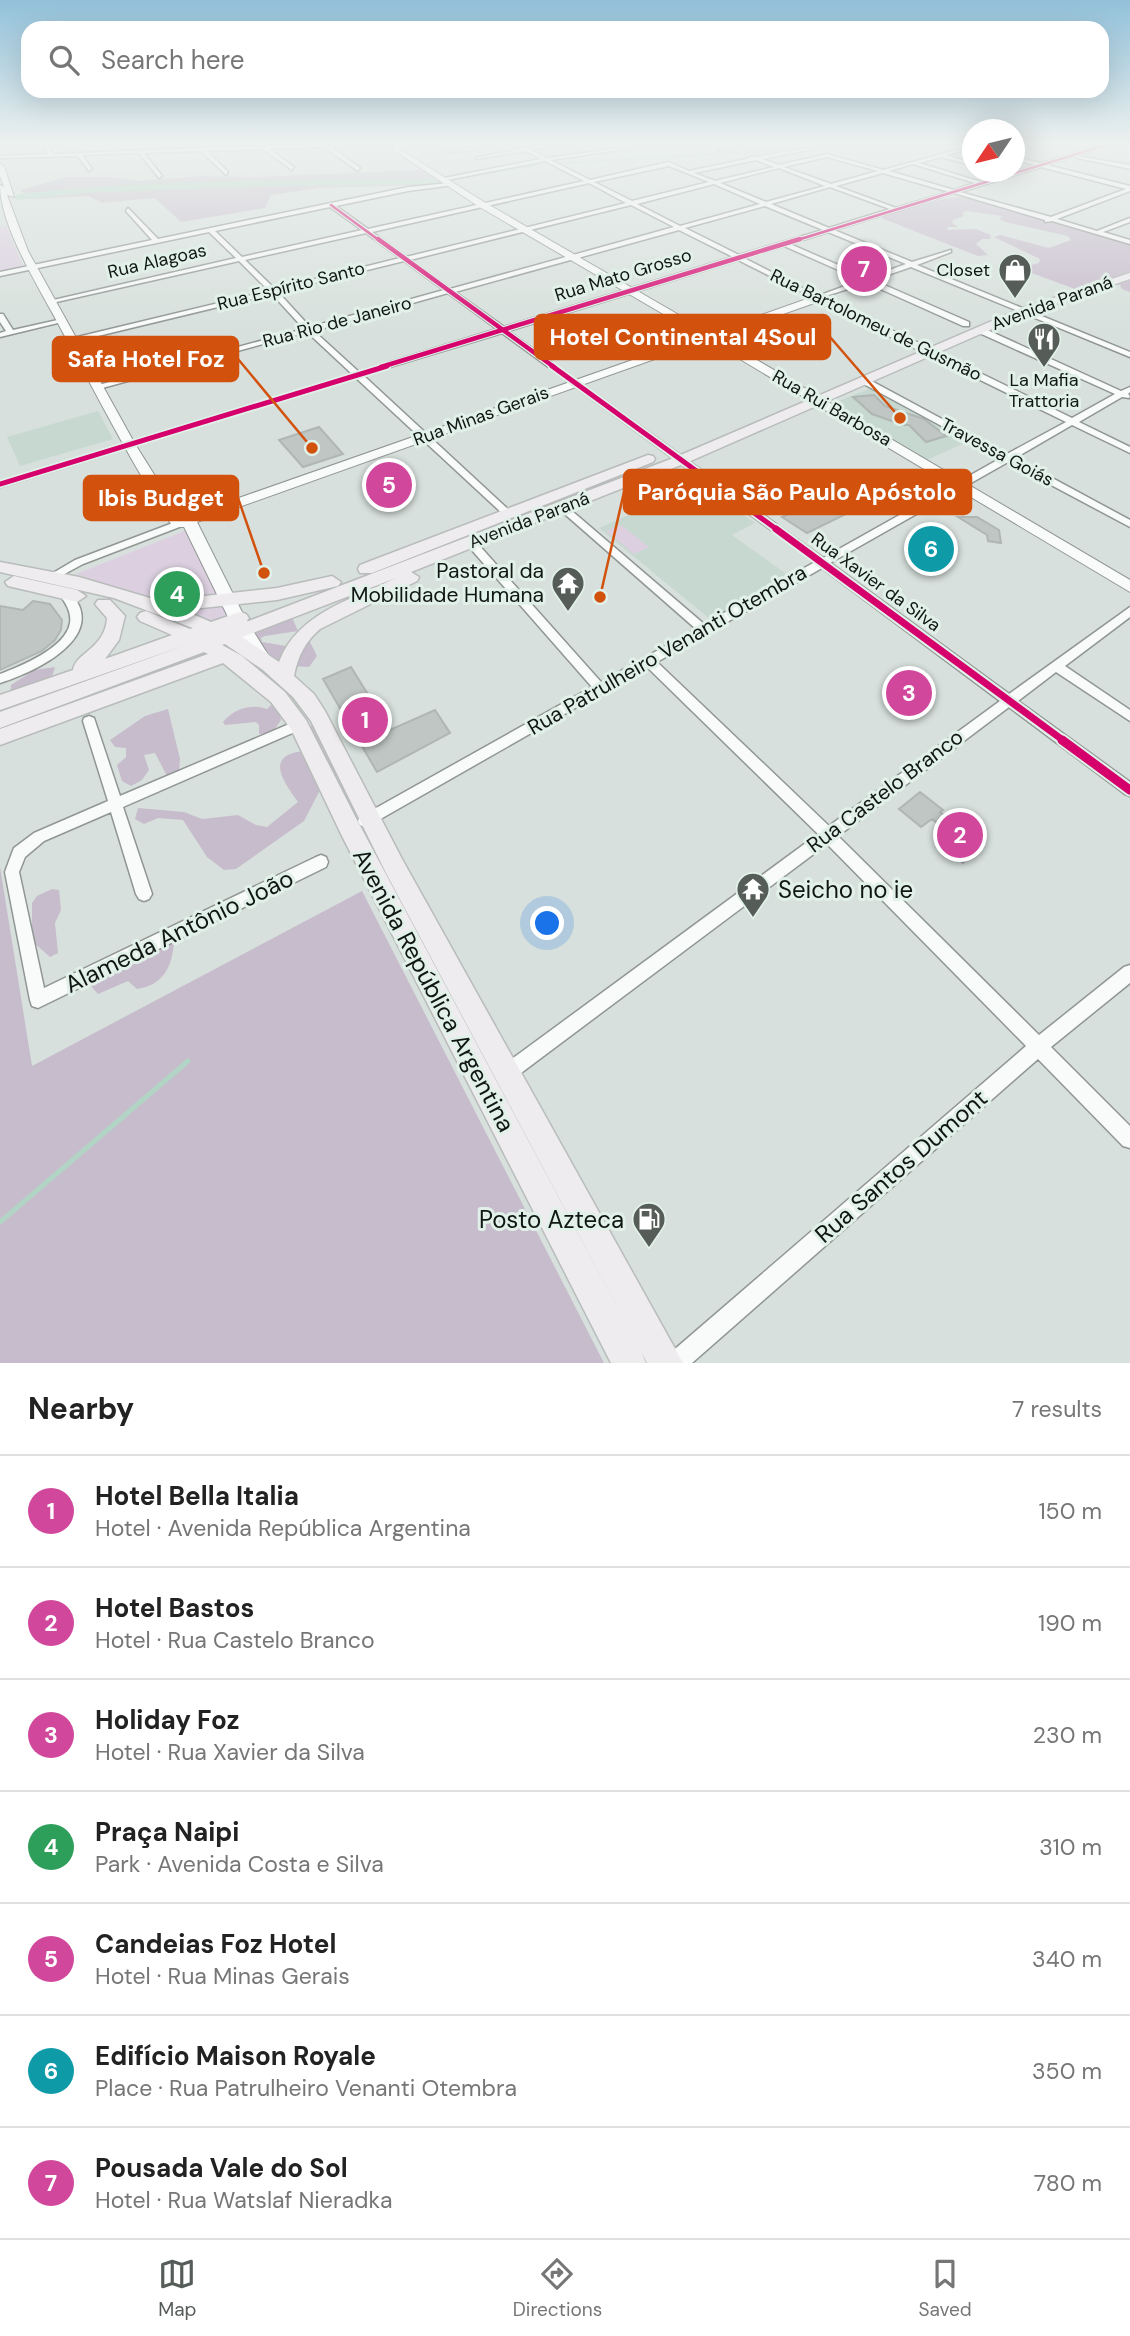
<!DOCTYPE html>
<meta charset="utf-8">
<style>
:root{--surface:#fff;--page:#f6f6f6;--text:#222;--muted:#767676;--line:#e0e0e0;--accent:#565d59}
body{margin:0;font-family:"DM Sans",sans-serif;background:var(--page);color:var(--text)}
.compass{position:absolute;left:962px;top:119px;width:63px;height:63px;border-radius:50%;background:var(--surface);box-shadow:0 7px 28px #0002;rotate:235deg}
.you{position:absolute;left:548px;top:924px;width:24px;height:24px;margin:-18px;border:5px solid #fff;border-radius:50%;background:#1a73e8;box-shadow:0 0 0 10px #1a73e833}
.badge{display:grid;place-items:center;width:46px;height:46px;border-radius:50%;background:var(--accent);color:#fff;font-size:23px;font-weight:700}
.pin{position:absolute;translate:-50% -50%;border:4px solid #fff;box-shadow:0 2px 7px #0006}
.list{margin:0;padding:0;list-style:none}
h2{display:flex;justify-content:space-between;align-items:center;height:91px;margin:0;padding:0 28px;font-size:30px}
h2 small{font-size:23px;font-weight:400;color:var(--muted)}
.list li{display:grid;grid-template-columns:46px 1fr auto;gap:21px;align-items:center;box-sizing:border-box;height:112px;padding:0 28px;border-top:2px solid var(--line)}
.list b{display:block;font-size:26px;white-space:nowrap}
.list p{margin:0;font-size:23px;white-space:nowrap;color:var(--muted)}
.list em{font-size:23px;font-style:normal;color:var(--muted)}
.icon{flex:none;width:38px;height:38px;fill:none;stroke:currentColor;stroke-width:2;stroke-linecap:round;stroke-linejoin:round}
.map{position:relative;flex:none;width:1130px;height:1363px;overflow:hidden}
.search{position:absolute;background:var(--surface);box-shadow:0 7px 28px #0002;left:21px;right:21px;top:21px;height:77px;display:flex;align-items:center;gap:18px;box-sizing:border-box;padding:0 24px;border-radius:21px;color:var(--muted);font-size:26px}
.sheet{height:875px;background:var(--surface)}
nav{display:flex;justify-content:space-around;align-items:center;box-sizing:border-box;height:98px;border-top:2px solid var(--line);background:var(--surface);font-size:19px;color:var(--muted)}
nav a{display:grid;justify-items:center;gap:4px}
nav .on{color:var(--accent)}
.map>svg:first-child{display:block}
.built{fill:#c7d8d0}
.green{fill:#dcd0e0}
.forest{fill:#c7bccc}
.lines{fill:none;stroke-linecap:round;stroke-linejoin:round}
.stream-far1{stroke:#b2d4c5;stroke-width:2}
.stream{stroke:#b2d4c5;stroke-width:5}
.river{fill:#b2d4c5;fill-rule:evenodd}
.building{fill:#bfc6c3;stroke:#afb6b3;stroke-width:2}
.street-casing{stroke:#909693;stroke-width:3}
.secondary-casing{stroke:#909693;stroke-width:2}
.primary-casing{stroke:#b8bcba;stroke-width:3}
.street{fill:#f9fafa;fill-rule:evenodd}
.secondary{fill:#f9fafa;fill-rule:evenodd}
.primary{fill:#efecf0;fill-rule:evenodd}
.cycleway-far4-casing{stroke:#e1f1e9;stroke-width:4.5}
.cycleway-far3-casing{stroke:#e1f1e9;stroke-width:7}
.cycleway-far2-casing{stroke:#e1f1e9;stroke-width:9}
.cycleway-far1-casing{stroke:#e1f1e9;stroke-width:11}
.cycleway-casing{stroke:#e1f1e9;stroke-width:13}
.cycleway-far4{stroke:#d6006c;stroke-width:2.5}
.cycleway-far3{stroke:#d6006c;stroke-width:4.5}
.cycleway-far2{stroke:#d6006c;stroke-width:5}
.cycleway-far1{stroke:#d6006c;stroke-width:7}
.cycleway{stroke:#d6006c;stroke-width:9}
.labels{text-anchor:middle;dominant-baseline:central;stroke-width:6;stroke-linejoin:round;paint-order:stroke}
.far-street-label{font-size:18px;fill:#101613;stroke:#e1f1e9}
.far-poi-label{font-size:18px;fill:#101613;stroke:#e1f1e9;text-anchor:end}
.poi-label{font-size:21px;fill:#101613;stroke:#e1f1e9;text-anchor:end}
.street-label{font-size:21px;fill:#101613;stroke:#e1f1e9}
.near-poi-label{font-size:24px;fill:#101613;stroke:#e1f1e9;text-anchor:start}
.near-street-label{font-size:24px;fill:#101613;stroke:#e1f1e9}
.leader{fill:none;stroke:#d2520d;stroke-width:2.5}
.callout-dot{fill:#d2520d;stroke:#e1f1e9;stroke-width:2.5}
.callout{fill:#d2520d;stroke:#d2520d;stroke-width:2.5}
.callout-label{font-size:23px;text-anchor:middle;font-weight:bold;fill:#fff}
</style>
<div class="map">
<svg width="1130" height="1363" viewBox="0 0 1130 1363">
<rect width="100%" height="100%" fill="#d7e0dc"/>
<path class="built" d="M874,387L971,440L927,460L831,404Z
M98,411L113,439L20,466L7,437Z
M700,484L755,523L732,535L789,576L710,619L599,528Z"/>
<path class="green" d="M6,226L23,266L0,271V227Z
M621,525L649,547L634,554L606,531Z
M187,530L230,615L212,622L76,574Z"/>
<path class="forest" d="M422,170L445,184L320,188L271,195L265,208L181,222L155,198L102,203L89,196L31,199L20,190L67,177H111L139,181L200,176L251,177Z
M953,197H961L1130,243V292L1122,289L1120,285L1095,283L1075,289L1029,272L1009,260L1031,265L1039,263L1040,259L994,237L1000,235L1049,248L1071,240L1068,236L1005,222L999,219L1002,216L966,211L962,213L964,216L953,220L952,223L958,227H948L947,230L976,229L991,235L990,239H982L976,244L988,255L978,256L881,218L889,212Z
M291,615L298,631L265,636L261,638L262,642L286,646L309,640L317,656L309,667L275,665L254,636L255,632Z
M55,667L53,674L46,682C52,711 34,721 8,722L0,714L10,700L11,685L34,670Z
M272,704H277L281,720L272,733L259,734V725L256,722L225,725L223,722C233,709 252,703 267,709Z
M168,709L180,759L179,771L167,776L155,753L144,755L149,770L142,780L131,786L122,781L117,765L126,757V748L115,747L110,740L145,716Z
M313,724L339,768L336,777L319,792L304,821L236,869L224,870L207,857L183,820L158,818L144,824L135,819L138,808L184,812L202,819L238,815L256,825L267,827L298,802C283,781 263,754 306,751L309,728Z
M0,867L32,1066L362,891L604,1363H0Z
M52,889L59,890L61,910L55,923L58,953L50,957L32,941V903L37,896Z
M174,942C172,968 163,985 137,989L128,981L98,994L90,985L149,957L159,947Z"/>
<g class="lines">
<path class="stream-far1" d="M824,142H868
M565,163L750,152L818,142
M449,180L537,165"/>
<path class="stream" d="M0,1222L188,1061"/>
<path class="river" d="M435,179L438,180V184L279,186L84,193L18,200L13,197L18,194C156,179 296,180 435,179Z"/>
</g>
<path class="building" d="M874,395L885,406L924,419L946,436L926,442L909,425H903L872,414L853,397Z
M319,427L343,454L303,467L279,440Z
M821,499L846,514L807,533L782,517Z
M958,517H977L999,530L1001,543L988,541L987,535Z
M920,536L952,556L942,562L909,542Z
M33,601L50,604L62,620L61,630L55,640L42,651L0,670V606L23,610Z
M351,667L390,730L435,710L450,733L377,772L323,679Z
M920,792L943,810L940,812L983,846L963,863L949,851L960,842L932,819L921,827L899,809Z"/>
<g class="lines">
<defs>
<path id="street" d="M41,142H45L53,154L199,148L200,146L204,148L414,142L330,146L360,168L358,171L324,147L269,149L294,167L292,170L263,149L207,151L228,172L226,175L201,151L144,153L162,176L159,178L139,153L82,155L92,169L89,171L78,156L0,158V156L48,154Z
M503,142H514L527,148L569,142L567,144L531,150L547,158L656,143L658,144L551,160L590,180L669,162L689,171L751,158L750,157L752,156L757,157L806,148L808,150L762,159L779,165L827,154L883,170L971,146L972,148L946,155L972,163V165L941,157L919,163L981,182L1035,165L1014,160V157L1041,163L1112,142H1118L1077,156L1130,165V169L1077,158L1075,156L1047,165L1130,186V191L1057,219L1097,231L1130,218V222L1103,232L1130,240V244L1052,221L1045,222V220L954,193L834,230L912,262L951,250V252L917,265L1130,352V357L911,267L873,280L969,322V326H963L867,283L816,299L738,260L508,331L823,558L1001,458L860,382V378H866L1007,454L1066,422L927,354V350H933L1072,418L1115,394L977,332V328H983L1121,391L1130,387V392L1128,394L1130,396L1129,398L1122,397L1079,422L1130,447V453L1072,425L1015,458L1130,520V527L1008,462L830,563L1009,694L1130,607V617L1065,666L1130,710V721L1056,672L1018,701L1130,782V796L1125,794L1009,707L838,836L1039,1035L1124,967L1130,965V983L1051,1047L1130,1126V1148L1123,1146L1038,1059L692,1363H665L668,1355L1026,1046L827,844L513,1079L507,1082L501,1079L498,1073L501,1067L818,834L647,667L370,825L365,827L360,825L358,821L360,817L592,687L470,548V544H478L601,682L696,629L559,509V505H565L704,624L815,562L502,333L363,375L510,511V515H504L356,378L0,487V481L352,374L307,332L95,390V386L304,329L272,294L69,343V339L269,291L239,261L52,303L49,301L236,258L209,232L0,276V272L152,240L126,211L128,208L158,239L408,187L450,183L453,185L408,191L336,206L368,229L584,181L545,161L442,181L439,179L541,159L526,151L477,159L475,158L521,149L510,143L449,153L447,152ZM827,157L878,171L831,184L784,167ZM756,160L774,167L715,181L694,173ZM913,164L975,183L954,190L889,171ZM669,166L709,182L632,201L594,182ZM1041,167L1126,189L1051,217L960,192ZM779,168L825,186L766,202L720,183ZM883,173L949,192L896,208L836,186ZM589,183L626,203L406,257L372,232ZM714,184L760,204L680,226L637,204ZM830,187L890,209L829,228L771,204ZM631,205L674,227L450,289L410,260ZM765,206L823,230L739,255L685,228ZM330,207L362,230L242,257L215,231ZM679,230L733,257L504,327L455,292ZM828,232L906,264L868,278L790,244ZM366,233L400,258L275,289L245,260ZM784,246L861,280L818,296L744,258ZM404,261L444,290L310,327L278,292ZM448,293L497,329L359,372L314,331ZM822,568L1000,701L829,826L657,662Z
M749,142H756L719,151L717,150Z
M0,314H3L13,330L62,319L66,321L0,337V333L6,331L0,322Z
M178,521L183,524L182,526L83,564L57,578H49L48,576L75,560Z
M64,588L68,589C72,595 78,602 80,608C93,646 27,675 0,683V674C21,666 66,648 70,623C72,611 64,601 58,592Z
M89,716L94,718L120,796L294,722H304L305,725L304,728L123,807L152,894L149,899L144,901L139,899L136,894L111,812L44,841L25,857L19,872L44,988L316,857L321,855L326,857L328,862L326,867L38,1008L32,1006L30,1000L5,872L12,853L14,848L34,833L108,801L83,721L84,718Z"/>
<path id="secondary" d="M396,142H403L398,148L484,202L710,333L818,295L934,350V354H926L817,302L718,337L1130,580V592L708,340L197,522L245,618L272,661L269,665H257L229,619L184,527H173C132,465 98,397 62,331C42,292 0,228 0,185L4,187L28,251L135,444L177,511L184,507L189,508L193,514L701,336L478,206L392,149Z
M0,164L4,166L14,197L7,195L0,176Z"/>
<path id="primary" d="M1130,273V279L1028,313L686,463L411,572L419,577L417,581L320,629C305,642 298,656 294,676L314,694L325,711L402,859L683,1363H647L641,1351L646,1363H611L342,836L291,729L271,702L223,663L0,745V729L208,654L204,652L0,728V712L189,644L0,710V695L73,670C75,653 105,649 107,618L95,604L98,600H110L125,616L119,640L105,659L172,635L140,621L137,617L140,613L146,611L190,629L193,628L114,598L0,572V562L79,577L160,601L277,588L332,576L341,582L338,586L277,600L183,610L211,622L240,612L246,614L249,618L246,622L676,457L1020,309ZM396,578C353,599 297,613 279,662L242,637ZM225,644L263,670L293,697L311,721L386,873L637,1344L358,822L306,720L285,692L242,656L222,645Z
M648,455L653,456L655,459L653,462L372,573H360L358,569L360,565Z
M14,576L77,590L86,596L77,602L8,586L5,582Z"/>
</defs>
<use href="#street" class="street-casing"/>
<use href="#secondary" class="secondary-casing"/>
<use href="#primary" class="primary-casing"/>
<use href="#street" class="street"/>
<use href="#secondary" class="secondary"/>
<use href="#primary" class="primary"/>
<defs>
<path id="cycleway-far4" d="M331,205L380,241
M794,241L1116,142"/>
<path id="cycleway-far3" d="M378,239L554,367
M381,367L800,239"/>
<path id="cycleway-far2" d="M552,366L779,531
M0,484L387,366"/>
<path id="cycleway-far1" d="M776,529L1064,741"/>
<path id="cycleway" d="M1062,740L1130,790"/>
</defs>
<use href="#cycleway-far4" class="cycleway-far4-casing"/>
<use href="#cycleway-far3" class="cycleway-far3-casing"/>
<use href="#cycleway-far2" class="cycleway-far2-casing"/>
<use href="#cycleway-far1" class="cycleway-far1-casing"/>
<use href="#cycleway" class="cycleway-casing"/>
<use href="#cycleway-far4" class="cycleway-far4"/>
<use href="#cycleway-far3" class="cycleway-far3"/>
<use href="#cycleway-far2" class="cycleway-far2"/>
<use href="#cycleway-far1" class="cycleway-far1"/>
<use href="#cycleway" class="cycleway"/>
</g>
<linearGradient id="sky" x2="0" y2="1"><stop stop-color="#92c1da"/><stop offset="0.43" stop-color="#edf1ef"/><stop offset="1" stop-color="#edf1ef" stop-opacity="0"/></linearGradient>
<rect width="1130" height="333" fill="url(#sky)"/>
<defs>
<symbol id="shop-pin" viewBox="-11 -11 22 30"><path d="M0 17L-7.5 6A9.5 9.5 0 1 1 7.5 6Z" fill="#565d59" stroke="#e1f1e9"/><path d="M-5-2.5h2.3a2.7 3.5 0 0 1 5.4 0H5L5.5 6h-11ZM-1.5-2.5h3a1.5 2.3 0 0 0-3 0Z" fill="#fff"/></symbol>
<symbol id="restaurant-pin" viewBox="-11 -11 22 30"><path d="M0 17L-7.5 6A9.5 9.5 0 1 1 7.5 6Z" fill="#565d59" stroke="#e1f1e9"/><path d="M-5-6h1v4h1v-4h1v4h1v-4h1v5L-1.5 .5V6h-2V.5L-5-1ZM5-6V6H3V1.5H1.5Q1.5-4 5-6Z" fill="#fff"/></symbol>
<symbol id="temple-pin" viewBox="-11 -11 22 30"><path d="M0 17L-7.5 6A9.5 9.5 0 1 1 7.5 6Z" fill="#565d59" stroke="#e1f1e9"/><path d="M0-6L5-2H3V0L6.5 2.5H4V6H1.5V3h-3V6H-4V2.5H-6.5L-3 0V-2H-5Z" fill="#fff"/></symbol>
<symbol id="fuel-pin" viewBox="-11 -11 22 30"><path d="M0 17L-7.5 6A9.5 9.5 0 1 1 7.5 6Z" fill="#565d59" stroke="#e1f1e9"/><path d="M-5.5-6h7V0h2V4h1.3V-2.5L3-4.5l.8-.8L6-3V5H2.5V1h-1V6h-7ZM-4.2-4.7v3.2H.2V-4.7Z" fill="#fff"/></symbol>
</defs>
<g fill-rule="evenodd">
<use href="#shop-pin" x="996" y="251" width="38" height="52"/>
<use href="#restaurant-pin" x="1025" y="320" width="38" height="52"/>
<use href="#temple-pin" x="549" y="564" width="38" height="52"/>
<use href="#temple-pin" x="734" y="870" width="38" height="52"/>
<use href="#fuel-pin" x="630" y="1200" width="38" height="52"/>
</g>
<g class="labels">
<g class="far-street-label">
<text transform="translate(157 261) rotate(-13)">Rua Alagoas</text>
<text transform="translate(623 275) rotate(-17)">Rua Mato Grosso</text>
<text transform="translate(291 286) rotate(-14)">Rua Espírito Santo</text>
<text transform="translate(1052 303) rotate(-20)">Avenida Paraná</text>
<text transform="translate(337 322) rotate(-15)">Rua Rio de Janeiro</text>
<text transform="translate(876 325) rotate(26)">Rua Bartolomeu de Gusmão</text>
<text transform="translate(832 408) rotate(30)">Rua Rui Barbosa</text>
<text transform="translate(481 416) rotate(-20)">Rua Minas Gerais</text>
<text transform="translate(997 452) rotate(28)">Travessa Goiás</text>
<text transform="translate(529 520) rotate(-21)">Avenida Paraná</text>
<text transform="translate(876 582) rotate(36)">Rua Xavier da Silva</text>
</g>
<g class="far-poi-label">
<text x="990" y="270">Closet</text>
<text x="1044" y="380" text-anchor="middle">La Mafia<tspan x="1044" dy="21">Trattoria</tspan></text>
</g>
<g class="poi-label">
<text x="544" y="571">Pastoral da<tspan x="544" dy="24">Mobilidade Humana</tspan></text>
</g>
<g class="street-label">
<text transform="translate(667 650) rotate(-30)">Rua Patrulheiro Venanti Otembra</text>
<text transform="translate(885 791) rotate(-37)">Rua Castelo Branco</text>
</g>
<g class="near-poi-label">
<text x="778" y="889">Seicho no ie</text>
<text x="624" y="1219" text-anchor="end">Posto Azteca</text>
</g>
<g class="near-street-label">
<text transform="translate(179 931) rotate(-26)">Alameda Antônio João</text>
<text transform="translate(434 990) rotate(62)">Avenida República Argentina</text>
<text transform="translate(901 1166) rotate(-41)">Rua Santos Dumont</text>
</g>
</g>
<path class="leader" d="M900 418L830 337M312 448L238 359M600 597L624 492M264 573L238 498"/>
<g class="callout-dot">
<circle cx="900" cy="418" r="7"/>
<circle cx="312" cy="448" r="7"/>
<circle cx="600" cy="597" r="7"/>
<circle cx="264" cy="573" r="7"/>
</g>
<g class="callout">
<rect x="535" y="315" width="295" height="44" rx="7"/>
<rect x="53" y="337" width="185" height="44" rx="7"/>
<rect x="624" y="470" width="347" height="44" rx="7"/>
<rect x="84" y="476" width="154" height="44" rx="7"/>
</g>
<g class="callout-label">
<text x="683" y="345">Hotel Continental 4Soul</text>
<text x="146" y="367">Safa Hotel Foz</text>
<text x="797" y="500">Paróquia São Paulo Apóstolo</text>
<text x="161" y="506">Ibis Budget</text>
</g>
</svg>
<svg class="compass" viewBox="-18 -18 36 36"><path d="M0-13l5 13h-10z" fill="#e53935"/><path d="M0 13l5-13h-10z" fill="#767676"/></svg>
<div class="you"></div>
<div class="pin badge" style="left:365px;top:720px;background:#d1479c">1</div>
<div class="pin badge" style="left:960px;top:835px;background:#d1479c">2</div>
<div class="pin badge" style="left:909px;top:693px;background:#d1479c">3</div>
<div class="pin badge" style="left:177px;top:594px;background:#2e9e5b">4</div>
<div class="pin badge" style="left:389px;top:485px;background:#d1479c">5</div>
<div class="pin badge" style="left:931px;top:549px;background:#0f9aa8">6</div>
<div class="pin badge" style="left:864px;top:269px;background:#d1479c">7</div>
<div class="search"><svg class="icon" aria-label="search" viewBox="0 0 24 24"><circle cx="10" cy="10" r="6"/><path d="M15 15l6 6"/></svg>Search here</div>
</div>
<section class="sheet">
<h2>Nearby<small>7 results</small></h2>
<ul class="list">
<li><span class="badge" style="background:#d1479c">1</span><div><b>Hotel Bella Italia</b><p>Hotel · Avenida República Argentina</p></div><em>150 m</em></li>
<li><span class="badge" style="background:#d1479c">2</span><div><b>Hotel Bastos</b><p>Hotel · Rua Castelo Branco</p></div><em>190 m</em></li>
<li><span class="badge" style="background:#d1479c">3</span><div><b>Holiday Foz</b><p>Hotel · Rua Xavier da Silva</p></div><em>230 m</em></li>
<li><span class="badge" style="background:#2e9e5b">4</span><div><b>Praça Naipi</b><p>Park · Avenida Costa e Silva</p></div><em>310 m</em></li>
<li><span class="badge" style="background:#d1479c">5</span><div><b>Candeias Foz Hotel</b><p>Hotel · Rua Minas Gerais</p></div><em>340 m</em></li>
<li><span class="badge" style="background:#0f9aa8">6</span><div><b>Edifício Maison Royale</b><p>Place · Rua Patrulheiro Venanti Otembra</p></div><em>350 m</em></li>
<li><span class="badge" style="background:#d1479c">7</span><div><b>Pousada Vale do Sol</b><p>Hotel · Rua Watslaf Nieradka</p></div><em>780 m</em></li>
</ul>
</section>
<nav>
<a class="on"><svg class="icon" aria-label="map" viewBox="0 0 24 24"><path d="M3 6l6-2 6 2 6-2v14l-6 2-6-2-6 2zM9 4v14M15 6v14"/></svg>Map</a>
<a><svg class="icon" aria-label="directions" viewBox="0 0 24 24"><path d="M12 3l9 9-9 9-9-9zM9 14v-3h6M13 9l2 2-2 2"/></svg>Directions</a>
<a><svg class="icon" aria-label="saved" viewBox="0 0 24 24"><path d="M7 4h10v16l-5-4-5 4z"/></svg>Saved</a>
</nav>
